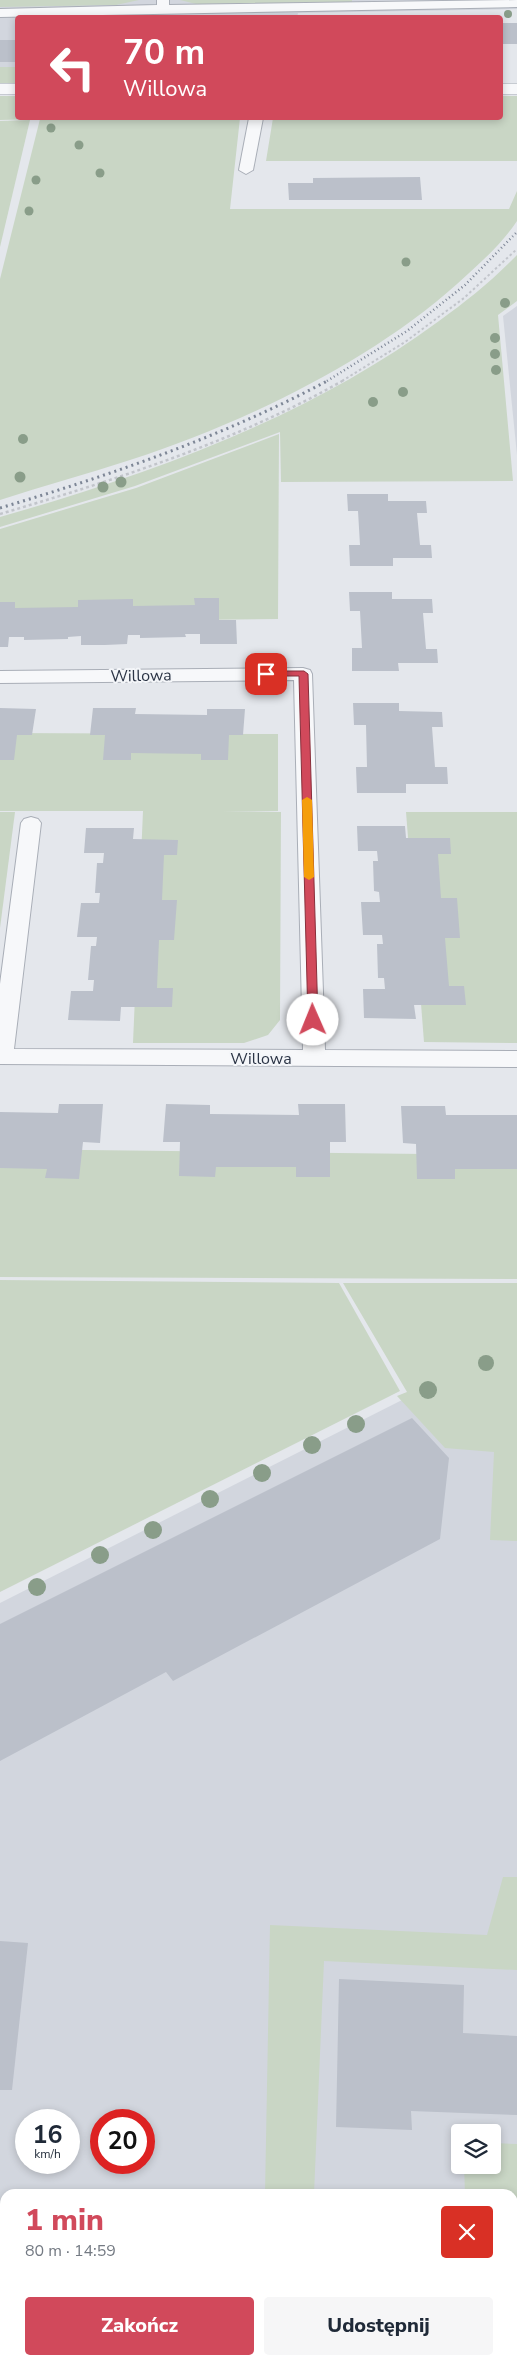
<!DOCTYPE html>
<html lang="pl">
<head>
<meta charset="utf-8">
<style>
	:root { --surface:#fff; --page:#f6f6f7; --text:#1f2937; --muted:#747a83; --accent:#d1495b }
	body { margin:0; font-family:"Nunito Sans",sans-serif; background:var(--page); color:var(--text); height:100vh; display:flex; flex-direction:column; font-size:19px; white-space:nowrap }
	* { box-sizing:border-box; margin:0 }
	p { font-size:16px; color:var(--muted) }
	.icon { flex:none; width:28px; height:28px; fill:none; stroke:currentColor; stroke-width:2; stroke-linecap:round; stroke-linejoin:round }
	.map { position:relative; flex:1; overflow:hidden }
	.side { position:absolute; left:0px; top:2189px; width:518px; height:176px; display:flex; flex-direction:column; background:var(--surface); border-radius:15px 15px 0 0; box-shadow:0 2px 8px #0003 }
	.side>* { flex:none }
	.top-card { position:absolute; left:15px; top:15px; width:488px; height:105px; border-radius:5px; box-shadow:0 2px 8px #0003; background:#d1495b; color:#fff; overflow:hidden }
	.buttons { position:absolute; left:451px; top:2124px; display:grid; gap:10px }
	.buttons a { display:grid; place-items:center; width:50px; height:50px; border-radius:5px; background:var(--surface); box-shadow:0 2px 8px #0003; font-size:25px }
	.speed { position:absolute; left:15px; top:2109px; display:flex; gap:10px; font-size:25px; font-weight:700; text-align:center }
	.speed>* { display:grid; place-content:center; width:65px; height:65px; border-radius:50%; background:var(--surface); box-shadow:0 2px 8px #0003; line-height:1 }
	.speed small { font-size:12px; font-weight:400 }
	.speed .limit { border:8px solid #d22; background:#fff; color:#111 }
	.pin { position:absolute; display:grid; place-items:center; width:42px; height:42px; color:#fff; margin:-21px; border-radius:10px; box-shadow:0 2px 8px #0006 }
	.me { position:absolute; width:55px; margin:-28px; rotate:359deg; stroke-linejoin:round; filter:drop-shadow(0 0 4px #0008) }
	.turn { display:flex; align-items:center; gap:18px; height:105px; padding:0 25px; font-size:22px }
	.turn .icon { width:65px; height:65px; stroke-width:2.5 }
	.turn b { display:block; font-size:35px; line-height:42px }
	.round { display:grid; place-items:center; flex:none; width:52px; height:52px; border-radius:5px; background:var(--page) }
	.overview { display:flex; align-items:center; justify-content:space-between; height:85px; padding:0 25px }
	h1 { font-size:30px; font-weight:800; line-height:38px; color:var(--accent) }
	.cta { display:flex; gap:10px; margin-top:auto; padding:10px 25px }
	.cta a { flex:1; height:58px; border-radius:5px; background:var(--accent); color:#fff; font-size:20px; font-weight:800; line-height:58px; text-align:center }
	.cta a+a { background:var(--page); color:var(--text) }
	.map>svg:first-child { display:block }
	.built { fill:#d2d6de; fill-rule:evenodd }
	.green { fill:#c9d6c5 }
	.building { fill:#bbc0ca }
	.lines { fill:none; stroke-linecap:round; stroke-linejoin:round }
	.lane-casing { stroke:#a9aeb7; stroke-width:2 }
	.street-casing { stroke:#a9aeb7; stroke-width:1 }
	.secondary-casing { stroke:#a9aeb7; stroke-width:1 }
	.path-far2 { stroke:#c2c5cb; stroke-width:2; stroke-dasharray:2.5 2.5; stroke-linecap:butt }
	.path-far1 { stroke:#c2c5cb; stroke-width:2.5; stroke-dasharray:3 3; stroke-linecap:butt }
	.path { stroke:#c2c5cb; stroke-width:4.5; stroke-dasharray:5 5; stroke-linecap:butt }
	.lane { fill:#f7f8fa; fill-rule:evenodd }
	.street { fill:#f7f8fa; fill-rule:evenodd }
	.secondary { fill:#fff; fill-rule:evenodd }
	.rail-far1 { stroke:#7d8696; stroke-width:2.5; stroke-dasharray:1 3; stroke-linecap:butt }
	.rail { stroke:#7d8696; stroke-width:3; stroke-dasharray:2 4; stroke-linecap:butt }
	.tree { fill:#899d89 }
	.route { fill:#d1495b; stroke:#882f3b }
	.slow { fill:#f59e0b }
	.labels { text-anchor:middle; stroke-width:4; stroke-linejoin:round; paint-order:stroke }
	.street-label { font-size:16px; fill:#2b3445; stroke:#f4f6f9 }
</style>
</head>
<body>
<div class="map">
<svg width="517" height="2364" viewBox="0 0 517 2364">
	<rect width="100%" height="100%" fill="#e4e7ec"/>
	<g class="built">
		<polygon points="0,0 517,0 517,9 298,13 297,18 18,18 17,67 0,67"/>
		<polygon points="517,306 517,455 503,316"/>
		<path d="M517,1342v903l-5,-51h-507v37h-5v-628zM26,2120h43v42h-43zM101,2120h43v42h-43zM460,2132h32v33h-32z"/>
	</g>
	<g class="green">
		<polygon points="0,0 139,0 116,5 0,7"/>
		<polygon points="180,0 352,0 352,2 196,4"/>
		<rect x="0" y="67" width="17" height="16"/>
		<path d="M0,96h17l1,22h222l-10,91h279l8,-18v30c-16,24 -38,43 -60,63 -87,78 -215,140 -327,176 -43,14 -87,26 -130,40v-221l40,-160 -40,1z"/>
		<polygon points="500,96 517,96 517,161 266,161 273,118 500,118"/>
		<polygon points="30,120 0,247 0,121"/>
		<path d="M517,255v46l-19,14 15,166 -232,1 -1,-50 -145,54 -135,41v-10c154,-44 309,-100 439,-196 28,-20 54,-41 78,-66z"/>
		<polygon points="279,434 278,619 0,622 0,529 136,488"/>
		<polygon points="0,733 278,734 278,811 222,812 281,812 280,1020 268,1035 244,1043 133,1043 143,811 0,811"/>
		<polygon points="0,812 15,812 0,928"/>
		<polygon points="406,812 517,812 517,1043 424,1042"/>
		<polygon points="0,1149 517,1155 517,1279 0,1277"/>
		<polygon points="0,1280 339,1283 400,1391 0,1592"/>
		<polygon points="343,1283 517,1283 517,1541 490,1540 494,1452 445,1448 397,1396 407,1392"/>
		<polygon points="503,1877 517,1877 517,1970 324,1961 314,2194 265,2194 270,1925 487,1935"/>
		<polygon points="493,2143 517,2144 517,2250 513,2250 512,2194 465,2194 464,2165 492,2165"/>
	</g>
	<g class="building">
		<rect x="500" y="23" width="17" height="21"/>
		<rect x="0" y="40" width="18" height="22"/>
		<polygon points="420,177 422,200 289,200 288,183 313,183 313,178"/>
		<polygon points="347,494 388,494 388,501 426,501 427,513 417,513 420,545 431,545 432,558 393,558 393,566 350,566 349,545 360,545 358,511 348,511"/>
		<polygon points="349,592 392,592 392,599 432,599 433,613 423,613 426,649 437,649 438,663 398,663 399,671 352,671 352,648 362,648 360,611 350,611"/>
		<polygon points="194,598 219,598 219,620 236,620 237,644 200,644 200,634 185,634 186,637 140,638 140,635 128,635 127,644 105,645 81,645 81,636 68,637 68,639 24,640 24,637 9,637 8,647 0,647 0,602 15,602 15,608 78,607 78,600 133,599 133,606 195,605"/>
		<polygon points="353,703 399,703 399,711 442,712 443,727 432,727 435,767 447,767 448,784 406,784 406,793 357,793 356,767 367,767 366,725 354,725"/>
		<polygon points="0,708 36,709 32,735 17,735 14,760 0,760"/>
		<polygon points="93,708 136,708 135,714 207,715 207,709 245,709 243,735 229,735 228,760 201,760 201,754 131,753 131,760 103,760 105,735 90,735"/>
		<polygon points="357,826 405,826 406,838 450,838 451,854 438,854 441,898 457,898 460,938 445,938 449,986 464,986 466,1005 414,1005 416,1019 364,1018 363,989 385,989 384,978 378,978 377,944 383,944 382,935 363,935 361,902 380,902 379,892 374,891 373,861 378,861 377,851 358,851"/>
		<polygon points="86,828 134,828 133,839 178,840 177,855 164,855 162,900 177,900 174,940 159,940 157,988 173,988 172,1007 121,1007 120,1021 68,1020 71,991 93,991 94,980 88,980 91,946 96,946 97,937 77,937 81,903 99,903 100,893 95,893 97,863 103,863 104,853 84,853"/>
		<polygon points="59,1104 103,1104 100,1143 83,1142 79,1179 45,1178 47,1169 0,1168 0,1112 58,1113"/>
		<polygon points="166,1104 210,1105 210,1114 299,1115 298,1104 345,1104 346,1142 330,1142 330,1177 296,1177 296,1167 216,1167 215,1177 179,1176 180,1142 163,1142"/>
		<polygon points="401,1106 445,1106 446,1115 517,1115 517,1169 455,1169 455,1179 417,1179 416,1144 403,1143"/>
		<polygon points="412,1418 449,1458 440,1539 173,1681 166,1672 0,1761 0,1624"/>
		<polygon points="0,1941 28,1943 12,2090 0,2090"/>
		<polygon points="339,1979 464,1985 463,2033 517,2036 517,2115 411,2111 412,2130 336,2127"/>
	</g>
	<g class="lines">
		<g class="lane-casing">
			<g id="lane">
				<polygon points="157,0 169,0 169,5 517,0 517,7 0,17 0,9 157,5"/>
				<polygon points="249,118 263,118 253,170 246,174 239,170"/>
				<polygon points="303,668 310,670 312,674 325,1050 517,1051 517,1067 0,1064 0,984 21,823 24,819 31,817 38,819 41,823 14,1049 303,1050 294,680 0,683 0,671"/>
			</g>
		</g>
		<g class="street-casing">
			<g id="street">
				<rect x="0" y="84" width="18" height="10"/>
				<rect x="500" y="84" width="17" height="10"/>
			</g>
		</g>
		<g class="secondary-casing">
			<g id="secondary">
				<rect x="0" y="2310" width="5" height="40"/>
				<rect x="512" y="2319" width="5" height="40"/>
			</g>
		</g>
		<polyline class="path-far2" points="342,381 405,342 464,298 517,249"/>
		<path class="path-far1" d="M0,514c118,-35 237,-73 344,-134"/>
		<g class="path">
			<polyline points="0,2264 5,2264"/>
			<polyline points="512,2273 517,2273"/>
		</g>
		<use href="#lane" class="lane"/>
		<use href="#street" class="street"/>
		<use href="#secondary" class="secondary"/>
		<polyline class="rail-far1" points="327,381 407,331 465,285 517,232"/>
		<path class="rail" d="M0,508c114,-34 224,-72 329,-128"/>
	</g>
	<g class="tree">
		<circle cx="508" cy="14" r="4"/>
		<circle cx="51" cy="128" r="4.5"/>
		<circle cx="79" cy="145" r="4.5"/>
		<circle cx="100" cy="173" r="4.5"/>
		<circle cx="36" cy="180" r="4.5"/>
		<circle cx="29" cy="211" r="4.5"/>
		<circle cx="406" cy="262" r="4.5"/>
		<circle cx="505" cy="303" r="5"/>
		<circle cx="495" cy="338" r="5"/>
		<circle cx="495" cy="354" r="5"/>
		<circle cx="496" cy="370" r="5"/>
		<circle cx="403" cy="392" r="5"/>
		<circle cx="373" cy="402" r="5"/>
		<circle cx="23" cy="439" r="5"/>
		<circle cx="20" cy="477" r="5.5"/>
		<circle cx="121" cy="482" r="5.5"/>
		<circle cx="103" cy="487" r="5.5"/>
		<circle cx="486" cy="1363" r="8"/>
		<circle cx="428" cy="1390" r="9"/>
		<circle cx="356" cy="1424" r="9"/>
		<circle cx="312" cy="1445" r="9"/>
		<circle cx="262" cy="1473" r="9"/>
		<circle cx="210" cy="1499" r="9"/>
		<circle cx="153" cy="1530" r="9"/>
		<circle cx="100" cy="1555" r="9"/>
		<circle cx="37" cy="1587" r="9"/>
	</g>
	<polygon class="route" points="266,671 304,671 308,674 318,1020 313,1023 308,1020 299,676 262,676 261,674"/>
	<polygon class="slow" points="307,797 312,800 314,877 309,880 304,877 302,800"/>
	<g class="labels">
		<g class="street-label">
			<text transform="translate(141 675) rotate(-1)" y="6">Willowa</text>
			<text x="261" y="1064">Willowa</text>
		</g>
	</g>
</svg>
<div class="buttons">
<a><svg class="icon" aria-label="layers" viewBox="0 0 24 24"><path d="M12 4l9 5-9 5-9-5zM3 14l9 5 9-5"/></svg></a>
</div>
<div class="speed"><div>16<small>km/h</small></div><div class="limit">20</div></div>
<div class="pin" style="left:266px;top:674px;background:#d93025"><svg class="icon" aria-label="arrive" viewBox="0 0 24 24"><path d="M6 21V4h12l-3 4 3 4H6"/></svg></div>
<svg class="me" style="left:313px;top:1020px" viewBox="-20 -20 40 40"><circle r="19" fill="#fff"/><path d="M0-13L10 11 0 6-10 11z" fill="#d1495b"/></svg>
<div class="top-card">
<div class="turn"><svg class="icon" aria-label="left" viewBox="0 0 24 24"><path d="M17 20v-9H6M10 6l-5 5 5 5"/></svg><div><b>70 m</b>Willowa</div></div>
</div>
<section class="side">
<div class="overview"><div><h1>1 min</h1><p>80 m · 14:59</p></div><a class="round" style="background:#d93025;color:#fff"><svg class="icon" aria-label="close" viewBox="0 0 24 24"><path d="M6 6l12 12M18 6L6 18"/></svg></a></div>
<div class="cta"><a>Zakończ</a><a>Udostępnij</a></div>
</section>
</div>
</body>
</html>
